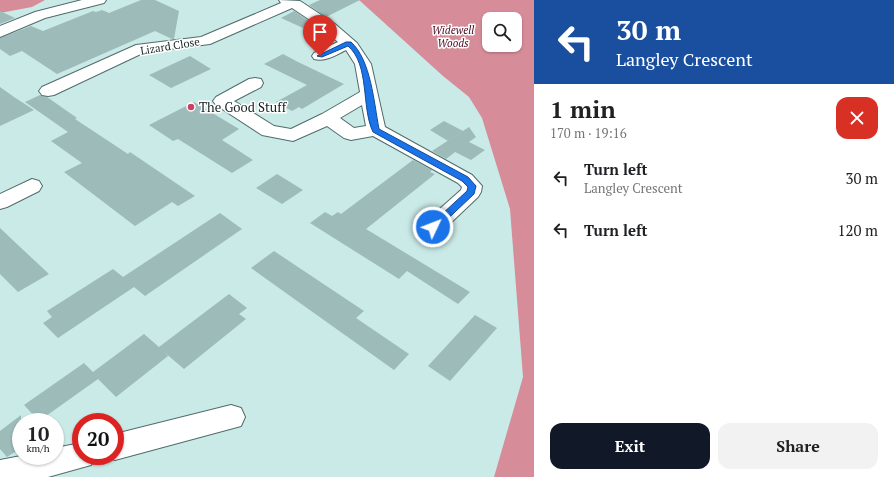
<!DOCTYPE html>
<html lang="en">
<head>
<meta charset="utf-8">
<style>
	:root { --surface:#fff; --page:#f2f2f2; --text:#202124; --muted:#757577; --accent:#111827 }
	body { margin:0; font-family:"PT Serif",serif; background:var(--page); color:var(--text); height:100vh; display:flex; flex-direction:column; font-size:15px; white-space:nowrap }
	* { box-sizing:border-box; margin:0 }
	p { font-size:13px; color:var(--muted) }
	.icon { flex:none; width:22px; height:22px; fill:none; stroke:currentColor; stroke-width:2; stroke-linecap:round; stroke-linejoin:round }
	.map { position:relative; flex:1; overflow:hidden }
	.details { display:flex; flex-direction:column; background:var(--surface); width:360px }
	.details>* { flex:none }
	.guide { background:#1a4fa0; color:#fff; overflow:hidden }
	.tools { position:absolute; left:482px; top:12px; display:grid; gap:8px }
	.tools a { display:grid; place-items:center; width:40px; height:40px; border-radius:8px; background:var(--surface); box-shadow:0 1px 3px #0004; font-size:20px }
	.speed { position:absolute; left:12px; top:413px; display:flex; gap:8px; font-size:20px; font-weight:700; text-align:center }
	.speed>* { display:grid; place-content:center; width:52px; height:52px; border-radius:50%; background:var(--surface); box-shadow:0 1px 3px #0004; line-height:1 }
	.speed small { font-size:10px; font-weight:400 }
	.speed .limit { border:6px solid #d22; background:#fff; color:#111 }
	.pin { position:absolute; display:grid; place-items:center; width:34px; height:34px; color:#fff; margin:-41px -17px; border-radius:50% 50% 50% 0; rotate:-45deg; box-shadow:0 0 4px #0007 }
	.pin .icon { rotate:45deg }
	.me { position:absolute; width:44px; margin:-22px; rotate:47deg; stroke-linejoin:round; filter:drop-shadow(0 0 3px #0008) }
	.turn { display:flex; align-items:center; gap:14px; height:84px; padding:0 16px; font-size:18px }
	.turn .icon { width:52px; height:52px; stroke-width:2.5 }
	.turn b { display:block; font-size:28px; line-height:34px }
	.round { display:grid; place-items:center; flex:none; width:42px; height:42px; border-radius:12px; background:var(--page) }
	.headline { display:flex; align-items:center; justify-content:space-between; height:68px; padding:0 16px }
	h1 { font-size:24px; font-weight:600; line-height:30px }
	.primary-button { display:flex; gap:8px; margin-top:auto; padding:8px 16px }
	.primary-button a { flex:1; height:46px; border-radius:12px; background:var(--accent); color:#fff; font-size:16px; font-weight:600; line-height:46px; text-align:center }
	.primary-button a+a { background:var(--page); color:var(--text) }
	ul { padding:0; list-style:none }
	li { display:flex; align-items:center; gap:12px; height:52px; padding:0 16px }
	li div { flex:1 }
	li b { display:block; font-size:15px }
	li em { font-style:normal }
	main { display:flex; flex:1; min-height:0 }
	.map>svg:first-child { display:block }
	.forest { fill:#d78d99; fill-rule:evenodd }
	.building { fill:#9cbbb9 }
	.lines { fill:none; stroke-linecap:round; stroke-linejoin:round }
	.minor-casing { stroke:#4f6c6a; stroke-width:2 }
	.minor { fill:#fff; fill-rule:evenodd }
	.route { fill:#1a73e8; stroke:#114b97 }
	.poi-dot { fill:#ce3f65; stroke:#fff; stroke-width:1.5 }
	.labels { text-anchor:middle; stroke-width:3; stroke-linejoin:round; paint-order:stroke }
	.far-park-label { font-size:11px; font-style:italic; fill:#4d0b1f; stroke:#fff }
	.far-street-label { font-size:11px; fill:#162322; stroke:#fff }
	.poi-label { font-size:13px; fill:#162322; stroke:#fff; text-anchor:start }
</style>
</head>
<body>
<main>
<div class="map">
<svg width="534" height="477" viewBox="0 0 534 477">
	<rect width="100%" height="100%" fill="#caeae8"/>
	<g class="forest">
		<polygon points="0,0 45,0 32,7 0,13"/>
		<path d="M359,0h175v477h-40l29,-100 -13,-168 -28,-91 -13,-21 -26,-21zM489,19h26v26h-26z"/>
	</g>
	<g class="building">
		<polygon points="141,0 155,0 179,11 174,39 172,39 155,31 57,74 22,51 10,56 0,49 0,38 31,26 43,31 93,11 96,12 102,10 109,13"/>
		<polygon points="320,0 360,0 326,17 309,5"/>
		<polygon points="0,11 15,18 0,24"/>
		<polygon points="294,11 312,23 303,28 281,18"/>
		<polygon points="283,54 298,62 344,84 302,109 299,107 292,111 276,102 307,85 264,64"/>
		<polygon points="190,56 211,69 171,88 149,75"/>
		<polygon points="0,87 14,97 34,110 0,126"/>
		<polygon points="40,95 47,97 77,118 75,119 128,154 130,152 195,196 178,206 172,202 135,226 64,172 82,163 51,141 68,132 25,102"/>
		<polygon points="194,102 239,129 222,140 253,160 232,173 178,139 173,141 149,125"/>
		<polygon points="444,121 463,131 448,141 430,130"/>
		<polygon points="469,127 476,137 469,142 485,150 471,160 455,152 446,159 432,151"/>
		<polygon points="413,160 432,170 430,172 435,174 366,229 470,292 458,304 407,271 399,279 310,223 325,212 332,216 338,212 341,214"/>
		<polygon points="277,174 303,190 282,204 256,188"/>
		<polygon points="220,213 242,229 145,296 134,287 58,338 43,323 52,317 47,311 113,269 123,277"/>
		<polygon points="0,228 19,246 49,274 18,292 0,274"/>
		<polygon points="274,251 364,311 356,318 409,354 394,370 251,268"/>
		<polygon points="229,294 247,308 239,314 246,319 184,369 164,352 168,356 116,397 98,379 39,421 24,405 84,363 93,372 144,334 159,347"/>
		<polygon points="475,315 497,328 450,381 428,366"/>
		<polygon points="21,415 21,448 7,457 0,449 0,431"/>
	</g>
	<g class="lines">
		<g class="minor-casing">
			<g id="minor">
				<polygon points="82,0 106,0 104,3 45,18 0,37 0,26 35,12"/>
				<path d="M279,0l21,1 35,23 22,19 14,21 14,63 87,48 10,11 -1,6 -3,5 -37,35 -8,2 -8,-2 -3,-5 3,-5 36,-32 1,-3 -4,-4 -85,-47 -22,4 -7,-2 -17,-12 -34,15 -31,-6 -46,-30 -3,-4 3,-4 33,-18 6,-1 6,1 2,4 -2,4 -27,14 40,25 17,3 31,-15 38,-22 -5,-28 -9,-14c-10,5 -21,12 -32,9l-2,-3 2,-3 24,-11 -25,-20 -21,-14 -82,36 -65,8 -91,43 -6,1 -6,-1 -3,-4 3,-4 94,-42 65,-8 80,-34zM362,105l4,21 -12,2 -14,-10z"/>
				<polygon points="32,179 39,181 42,186 39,191 7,207 0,209 0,194"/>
				<polygon points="231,405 241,408 245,417 241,426 115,460 105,456 115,456 115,434"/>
				<polygon points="81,443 81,456 96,456 91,465 48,477 0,477 0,460 21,456 55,456 55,448"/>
			</g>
		</g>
		<use href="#minor" class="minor"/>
	</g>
	<path class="route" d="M346,42h5c20,18 23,61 28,87l89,48 8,9 -2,8 -38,36h-6l-2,-3 39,-36 1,-4 -6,-6 -89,-49c-12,-25 -3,-67 -25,-86l-26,11 -5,-1z"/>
	<circle class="poi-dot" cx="191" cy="107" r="4"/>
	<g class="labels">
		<g class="far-park-label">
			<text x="453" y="34">Widewell<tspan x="453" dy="13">Woods</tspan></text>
		</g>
		<g class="far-street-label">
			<text transform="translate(170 46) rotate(-9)" y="4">Lizard Close</text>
		</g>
		<g class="poi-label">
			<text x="199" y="112">The Good Stuff</text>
		</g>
	</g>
</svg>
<div class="tools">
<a><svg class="icon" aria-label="search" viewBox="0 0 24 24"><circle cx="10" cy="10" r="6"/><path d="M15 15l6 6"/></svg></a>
</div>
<div class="speed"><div>10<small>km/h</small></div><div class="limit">20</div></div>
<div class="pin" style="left:320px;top:56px;background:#d93025"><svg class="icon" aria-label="arrive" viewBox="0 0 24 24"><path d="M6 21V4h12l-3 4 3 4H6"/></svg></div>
<svg class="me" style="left:433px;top:227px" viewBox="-20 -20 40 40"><circle r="17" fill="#1a73e8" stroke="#fff" stroke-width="3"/><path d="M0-11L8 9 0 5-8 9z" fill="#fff"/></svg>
</div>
<section class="details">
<div class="guide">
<div class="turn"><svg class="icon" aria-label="left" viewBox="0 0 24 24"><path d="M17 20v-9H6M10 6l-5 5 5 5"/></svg><div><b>30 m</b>Langley Crescent</div></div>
</div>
<div class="headline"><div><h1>1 min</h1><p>170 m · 19:16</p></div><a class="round" style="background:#d93025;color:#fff"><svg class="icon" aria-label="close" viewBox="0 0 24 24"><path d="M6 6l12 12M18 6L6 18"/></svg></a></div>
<ul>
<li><svg class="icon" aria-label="left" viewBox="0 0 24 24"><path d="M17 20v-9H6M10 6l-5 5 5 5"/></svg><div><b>Turn left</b><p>Langley Crescent</p></div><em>30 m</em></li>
<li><svg class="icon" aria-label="left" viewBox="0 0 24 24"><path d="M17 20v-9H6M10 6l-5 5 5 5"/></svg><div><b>Turn left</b></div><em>120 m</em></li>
</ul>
<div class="primary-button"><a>Exit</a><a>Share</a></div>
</section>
</main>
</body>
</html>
